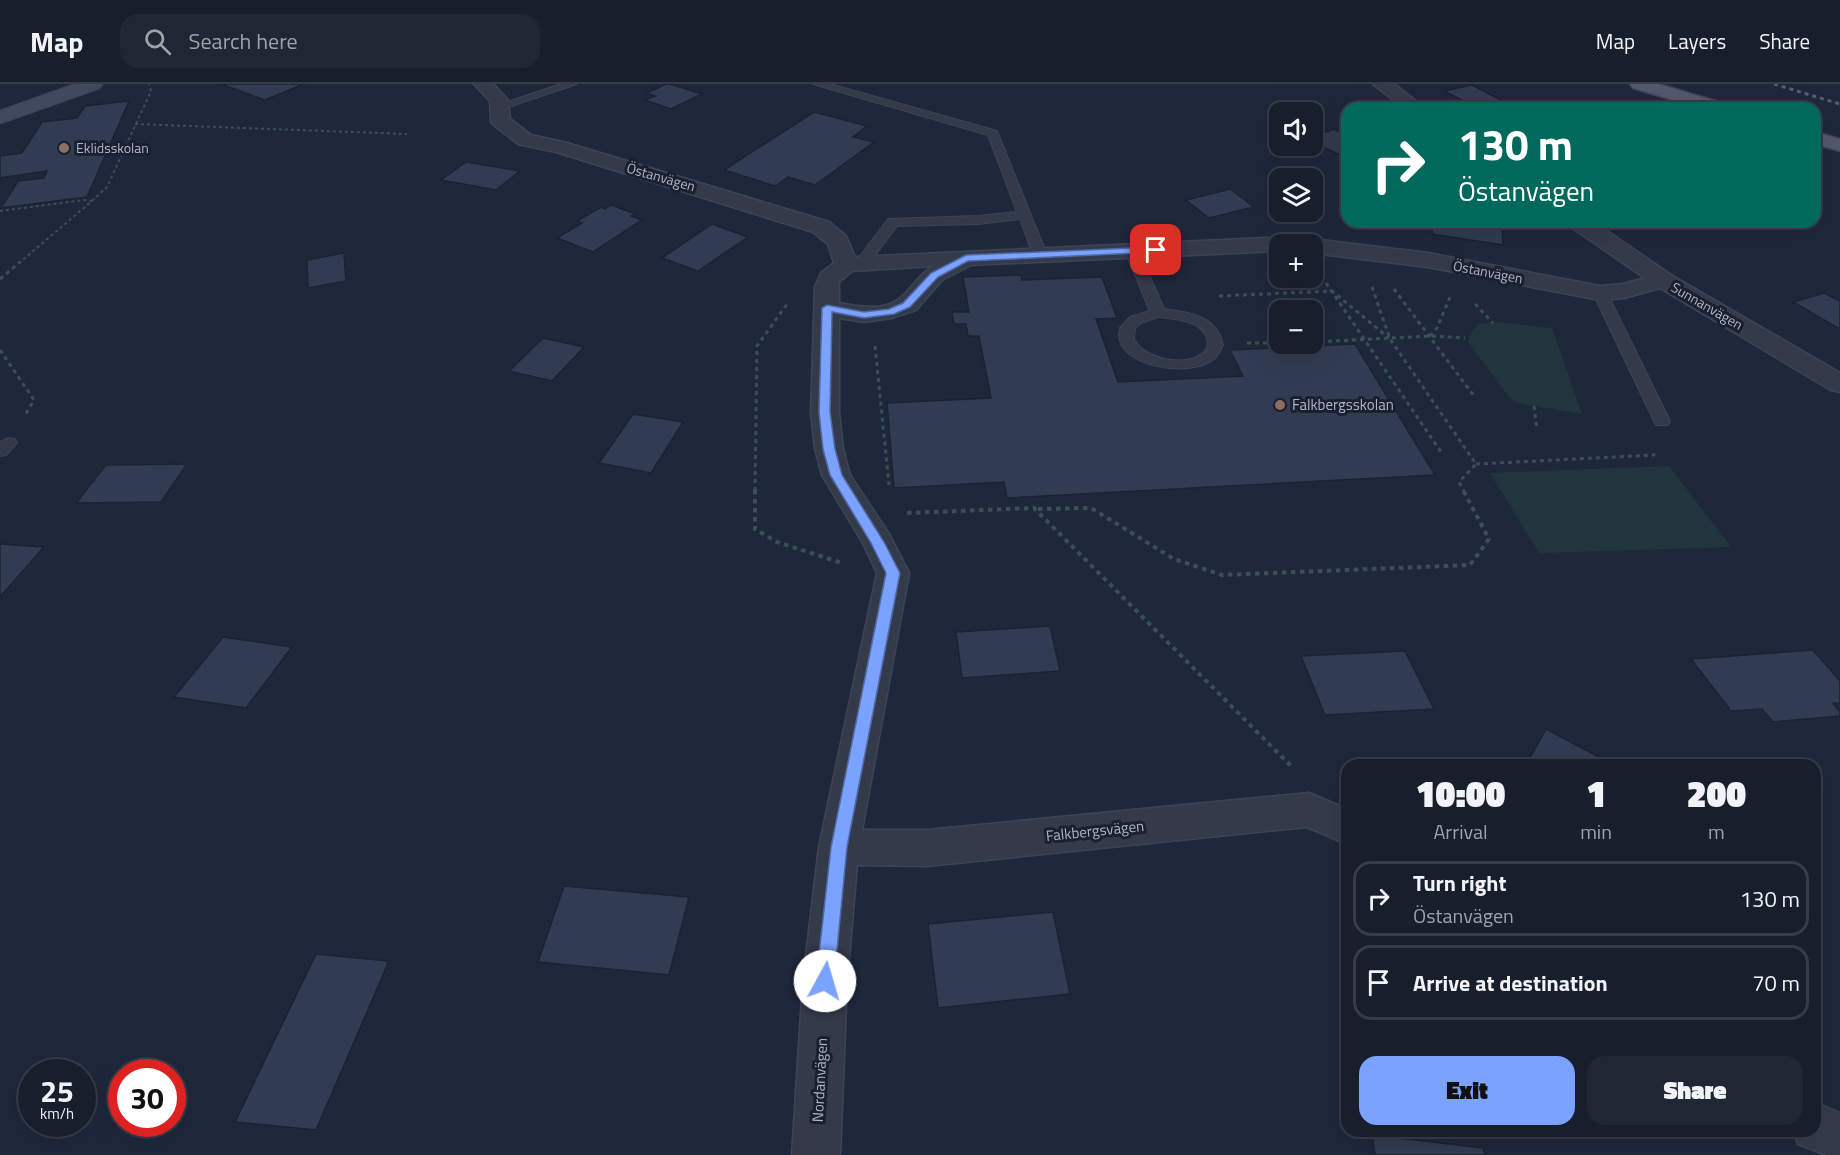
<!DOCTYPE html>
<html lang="en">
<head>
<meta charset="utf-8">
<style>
	:root { --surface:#171e2c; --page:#202734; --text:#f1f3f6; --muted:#9ea2a9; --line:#363c48; --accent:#7ba2ff }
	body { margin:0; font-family:"Titillium Web",sans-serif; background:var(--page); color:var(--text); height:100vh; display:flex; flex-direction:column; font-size:22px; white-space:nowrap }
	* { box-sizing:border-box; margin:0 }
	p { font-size:20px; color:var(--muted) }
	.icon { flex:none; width:33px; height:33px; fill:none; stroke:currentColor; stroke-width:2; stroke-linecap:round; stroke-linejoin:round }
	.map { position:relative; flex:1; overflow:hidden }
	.sheet { position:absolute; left:1341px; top:675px; width:480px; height:378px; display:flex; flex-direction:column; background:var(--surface); border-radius:18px; box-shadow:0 6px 24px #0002,0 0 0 2px var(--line) }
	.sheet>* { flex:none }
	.hud { position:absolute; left:1341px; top:18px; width:480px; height:126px; border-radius:18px; box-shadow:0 6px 24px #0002,0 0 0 2px var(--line); background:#00695c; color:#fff; overflow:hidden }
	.controls { position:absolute; left:1269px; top:18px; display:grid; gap:12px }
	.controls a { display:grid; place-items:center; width:54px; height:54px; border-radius:12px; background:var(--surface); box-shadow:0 6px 24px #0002,0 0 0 2px var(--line); font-size:30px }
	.speed { position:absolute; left:18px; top:975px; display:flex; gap:12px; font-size:30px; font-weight:700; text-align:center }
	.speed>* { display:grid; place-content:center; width:78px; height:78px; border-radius:50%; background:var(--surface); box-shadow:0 6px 24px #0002,0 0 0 2px var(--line); line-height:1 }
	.speed small { font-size:15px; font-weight:400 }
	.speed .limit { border:9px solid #d22; background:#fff; color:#111 }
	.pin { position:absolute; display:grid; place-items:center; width:51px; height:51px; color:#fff; margin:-26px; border-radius:12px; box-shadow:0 3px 9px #0006 }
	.me { position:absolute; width:66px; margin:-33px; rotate:6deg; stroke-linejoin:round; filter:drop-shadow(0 0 4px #0008) }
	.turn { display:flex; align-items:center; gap:21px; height:126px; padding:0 18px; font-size:27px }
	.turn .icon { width:78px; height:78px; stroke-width:2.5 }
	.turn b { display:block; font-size:42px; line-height:51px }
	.eta { display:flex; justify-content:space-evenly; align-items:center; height:102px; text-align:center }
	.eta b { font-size:36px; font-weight:800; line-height:42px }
	.cta { display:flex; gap:12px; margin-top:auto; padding:12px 18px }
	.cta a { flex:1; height:69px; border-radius:18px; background:var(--accent); color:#111; font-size:24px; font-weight:800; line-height:69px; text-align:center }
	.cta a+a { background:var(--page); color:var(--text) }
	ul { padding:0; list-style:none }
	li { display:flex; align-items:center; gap:18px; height:75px; margin:0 12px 9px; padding:0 6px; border:3px solid var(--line); border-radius:18px }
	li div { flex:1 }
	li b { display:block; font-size:22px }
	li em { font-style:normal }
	header { display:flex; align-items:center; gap:36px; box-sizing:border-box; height:84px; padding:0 30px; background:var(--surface); border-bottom:2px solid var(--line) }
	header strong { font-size:28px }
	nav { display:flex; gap:33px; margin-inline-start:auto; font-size:21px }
	.search { width:420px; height:54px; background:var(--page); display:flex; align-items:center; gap:15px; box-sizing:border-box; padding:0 21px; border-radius:18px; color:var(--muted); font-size:22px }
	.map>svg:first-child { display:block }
	.green { fill:#21363c }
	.building { fill:#313c52; stroke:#1b2232; stroke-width:1.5 }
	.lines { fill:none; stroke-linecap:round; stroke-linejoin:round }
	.lane-casing { stroke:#3c4455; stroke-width:2 }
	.street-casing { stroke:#3c4455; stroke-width:3 }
	.secondary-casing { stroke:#3c4455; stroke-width:3 }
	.primary-casing { stroke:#3c4455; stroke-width:3 }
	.path-far2 { stroke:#3a5054; stroke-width:2; stroke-dasharray:3 3; stroke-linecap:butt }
	.path-far1 { stroke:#3a5054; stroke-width:3; stroke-dasharray:4 4; stroke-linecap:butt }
	.path { stroke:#3a5054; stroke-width:4; stroke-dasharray:4.5 4.5; stroke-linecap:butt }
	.lane { fill:#333b4b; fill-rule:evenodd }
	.street { fill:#333b4b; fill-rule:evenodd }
	.secondary { fill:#41495f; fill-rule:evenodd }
	.primary { fill:#51596b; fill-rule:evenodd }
	.rail { stroke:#555e73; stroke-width:3; stroke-dasharray:4 4; stroke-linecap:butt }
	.route { fill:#7ba2ff; stroke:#5069a6; stroke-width:1.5 }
	.education-dot { fill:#8d6e63; stroke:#192030; stroke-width:2 }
	.labels { text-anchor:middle; stroke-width:6; stroke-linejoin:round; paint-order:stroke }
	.far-poi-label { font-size:14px; fill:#aeb5c8; stroke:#192030; text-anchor:start }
	.far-street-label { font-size:14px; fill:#aeb5c8; stroke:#192030 }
	.poi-label { font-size:15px; fill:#aeb5c8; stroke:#192030; text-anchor:start }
	.street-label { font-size:15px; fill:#aeb5c8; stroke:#192030 }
</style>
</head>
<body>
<header>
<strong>Map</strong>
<div class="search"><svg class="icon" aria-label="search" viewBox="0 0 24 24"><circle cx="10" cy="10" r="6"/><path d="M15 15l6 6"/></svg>Search here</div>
<nav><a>Map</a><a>Layers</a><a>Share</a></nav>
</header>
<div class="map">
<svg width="1840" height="1071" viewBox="0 0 1840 1071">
	<rect width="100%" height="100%" fill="#1f283b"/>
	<g class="green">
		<polygon points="1498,238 1552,244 1582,330 1513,318 1468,258 1470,250 1479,240"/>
		<polygon points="1669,382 1731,463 1539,469 1490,389"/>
	</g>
	<g class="building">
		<polygon points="221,0 304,0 265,16"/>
		<polygon points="666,0 670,0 702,10 671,25 645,16 655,12 647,9"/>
		<polygon points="1472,1 1505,18 1477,24 1444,7"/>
		<polygon points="129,17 87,113 1,124 18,97 44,94 47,87 0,94 0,72 22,69 42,38 77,34 85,22"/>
		<polygon points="1576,19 1584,24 1534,24"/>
		<polygon points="814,28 867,42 853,53 874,58 815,101 788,93 775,102 724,86"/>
		<polygon points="1334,45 1347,51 1347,67 1338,70 1312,58 1312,53"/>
		<polygon points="466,78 520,87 496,106 441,96"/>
		<polygon points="1230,105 1254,123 1209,134 1186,116"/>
		<polygon points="611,121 636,130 631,132 642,136 593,168 557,154 582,139 577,137 601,123 605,125"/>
		<polygon points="1433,138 1484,138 1502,141 1503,161 1432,150"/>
		<polygon points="1707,138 1746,138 1721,145"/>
		<polygon points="712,140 748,153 698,187 662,174"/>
		<polygon points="344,169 346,197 308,204 307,176"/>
		<polygon points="1021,191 1022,196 1102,193 1117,234 1096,235 1118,298 1243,292 1230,266 1355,260 1435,391 1007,414 1004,398 894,404 887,319 991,314 979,252 968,252 966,240 954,240 952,228 969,228 963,193"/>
		<polygon points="1824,209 1840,217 1840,245 1793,218"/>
		<polygon points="543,254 584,263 552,297 509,287"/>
		<polygon points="633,330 683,338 651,389 599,379"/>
		<polygon points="187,380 161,418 76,419 106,381"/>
		<polygon points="0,460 44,463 0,513"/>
		<polygon points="1050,542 1060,587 962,594 956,548"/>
		<polygon points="223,553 292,563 246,624 174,613"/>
		<polygon points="1813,566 1840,597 1840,619 1833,619 1840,628 1840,632 1773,638 1762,625 1731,627 1691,575"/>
		<polygon points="1405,567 1434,625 1325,631 1301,572"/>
		<polygon points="1546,645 1614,681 1526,681"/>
		<polygon points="564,802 689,813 669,891 538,878"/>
		<polygon points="1053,828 1070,910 938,924 928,840"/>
		<polygon points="316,870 389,877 316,1046 235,1038"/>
		<polygon points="1372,1051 1483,1064 1485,1071 1375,1071"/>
	</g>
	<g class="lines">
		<g class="lane-casing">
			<g id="lane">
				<polygon points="561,0 577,0 503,25 495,25 493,23"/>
				<polygon points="813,0 830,0 997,47 1047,171 1045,174 1035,174 1033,171 1020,135 978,140 897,142 867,182 857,182 855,179 888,135 978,132 1017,128 988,51"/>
				<path d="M1132,163l7,4 25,58c25,3 53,7 59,36 -2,4 -4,9 -7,12 -21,23 -107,10 -96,-29l10,-11 20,-6 -25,-60zM1158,233c16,2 43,3 49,21 1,5 1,10 -2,13 -16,18 -62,8 -71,-12l1,-11 6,-5z"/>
				<polygon points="1600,205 1607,209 1670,337 1668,341 1656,341 1654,337 1593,209"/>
				<polygon points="9,354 15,355 17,359 6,371 0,372 0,358"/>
			</g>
		</g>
		<g class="street-casing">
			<g id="street">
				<path d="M474,0h19l15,16 2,19 21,16 36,8 262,79 17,14 9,21 436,-20 8,2 3,5 10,-5 116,14 172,33 23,-2 22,-6 -74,-51 -3,-5h26l77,53 169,98v19l-9,-2 -171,-102 -36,10 -24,2 -172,-33 -116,-14v-9h-32v7l-309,14 -29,15 -26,30 -25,8 -27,4 -25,-4v94l4,37 7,26 39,59 20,39 -47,257h65l382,-37 38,16v35l-40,-17 -380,39 -70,-1 -10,116 -7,174h-48l11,-174 16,-134 58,-274 -14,-30 -41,-68 -7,-26 -4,-37 4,-125 6,-14 13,-10 -6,-19 -15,-12 -257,-80 -38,-8 -24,-19 -3,-4 -1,-20zM933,182c-14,8 -21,23 -34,33 -16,13 -42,7 -60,4v-21l13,-11z"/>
				<polygon points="1373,0 1394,0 1425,24 1404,24"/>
				<polygon points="1815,1019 1840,1029 1840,1071 1826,1071 1798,1060 1793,1047 1815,1047"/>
			</g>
		</g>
		<g class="secondary-casing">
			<polygon id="secondary" points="76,0 102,0 99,4 0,39 0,27"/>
		</g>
		<g class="primary-casing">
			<g id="primary">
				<polygon points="1630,0 1658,0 1726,20 1728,24 1699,24 1633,4"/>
				<polygon points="1815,48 1840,55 1840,67 1815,60"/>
			</g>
		</g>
		<g class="path-far2">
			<polyline points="135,40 407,50"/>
			<polyline points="92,117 107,103 151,7 149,0"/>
			<polyline points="0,127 84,116 92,117 19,179"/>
		</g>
		<g class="path-far1">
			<polyline points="0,195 20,178"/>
			<polyline points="1326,199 1443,371"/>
			<polyline points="1372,203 1390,255 1476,380 1459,398 1464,407"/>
			<polyline points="1394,205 1474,312"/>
			<polyline points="1219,212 1332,207 1389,254"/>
			<polyline points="1475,220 1493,239"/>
			<polyline points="1430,252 1437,244 1450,213"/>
			<polyline points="1312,258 1432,252 1465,254"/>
			<polyline points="1247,259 1280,259"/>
			<polyline points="875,262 889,401"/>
			<polyline points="0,266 34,316 24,333"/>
			<polyline points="1534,322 1537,346"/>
			<polyline points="1476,380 1654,371 1654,366"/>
			<polyline points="755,407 757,262 787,220"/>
		</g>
		<g class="path">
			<polyline points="755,406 755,445 777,458 842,479"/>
			<polyline points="1038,425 1091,424 1174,475 1222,491 1470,481 1489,455 1463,406"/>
			<polyline points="907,429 1034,424 1293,684"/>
		</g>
		<use href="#lane" class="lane"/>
		<use href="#street" class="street"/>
		<use href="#secondary" class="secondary"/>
		<use href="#primary" class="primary"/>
		<polyline class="rail" points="1774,0 1840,20"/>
	</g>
	<polygon class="route" points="1156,163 1160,166 1159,168 968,177 938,193 910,223 894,230 864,234 832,228 830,328 835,365 842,391 884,458 900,489 847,763 834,897 831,904 825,906 819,904 816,897 831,763 886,489 871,459 830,391 823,365 819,328 822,224 827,221 864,228 889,225 903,219 931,189 966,171"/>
	<g class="education-dot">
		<circle cx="64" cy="64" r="6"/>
		<circle cx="1280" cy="321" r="6"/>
	</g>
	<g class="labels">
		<g class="far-poi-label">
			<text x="76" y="69">Eklidsskolan</text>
		</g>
		<g class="far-street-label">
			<text transform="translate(661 93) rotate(16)" y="5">Östanvägen</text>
			<text transform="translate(1488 188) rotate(11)" y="5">Östanvägen</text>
			<text transform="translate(1707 222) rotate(30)" y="5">Sunnanvägen</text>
		</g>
		<g class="poi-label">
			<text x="1292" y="326">Falkbergsskolan</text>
		</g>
		<g class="street-label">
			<text transform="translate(1095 747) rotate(-6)" y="5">Falkbergsvägen</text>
			<text transform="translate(820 996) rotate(-87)" y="5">Nordanvägen</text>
		</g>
	</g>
</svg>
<div class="controls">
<a><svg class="icon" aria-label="sound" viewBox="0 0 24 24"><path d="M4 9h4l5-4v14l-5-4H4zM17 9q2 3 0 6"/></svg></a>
<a><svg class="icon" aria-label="layers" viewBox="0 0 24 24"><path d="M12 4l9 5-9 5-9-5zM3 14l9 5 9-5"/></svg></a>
<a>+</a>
<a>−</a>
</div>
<div class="speed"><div>25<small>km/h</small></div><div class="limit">30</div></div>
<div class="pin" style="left:1156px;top:166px;background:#d93025"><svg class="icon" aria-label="arrive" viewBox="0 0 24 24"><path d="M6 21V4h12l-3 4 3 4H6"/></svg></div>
<svg class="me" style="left:825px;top:897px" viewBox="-20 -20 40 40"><circle r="19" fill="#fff"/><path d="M0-13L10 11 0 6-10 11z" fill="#7ba2ff"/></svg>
<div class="hud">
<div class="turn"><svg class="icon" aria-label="right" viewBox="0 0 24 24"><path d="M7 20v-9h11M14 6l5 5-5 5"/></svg><div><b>130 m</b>Östanvägen</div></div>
</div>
<section class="sheet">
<div class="eta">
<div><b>10:00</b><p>Arrival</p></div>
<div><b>1</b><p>min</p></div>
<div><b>200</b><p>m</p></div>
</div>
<ul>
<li><svg class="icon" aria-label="right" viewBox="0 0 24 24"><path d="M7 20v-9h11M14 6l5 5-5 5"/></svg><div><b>Turn right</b><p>Östanvägen</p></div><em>130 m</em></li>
<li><svg class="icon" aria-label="arrive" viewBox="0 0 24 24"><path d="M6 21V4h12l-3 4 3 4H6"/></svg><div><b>Arrive at destination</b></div><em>70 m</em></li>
</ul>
<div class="cta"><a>Exit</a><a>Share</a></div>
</section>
</div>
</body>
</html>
